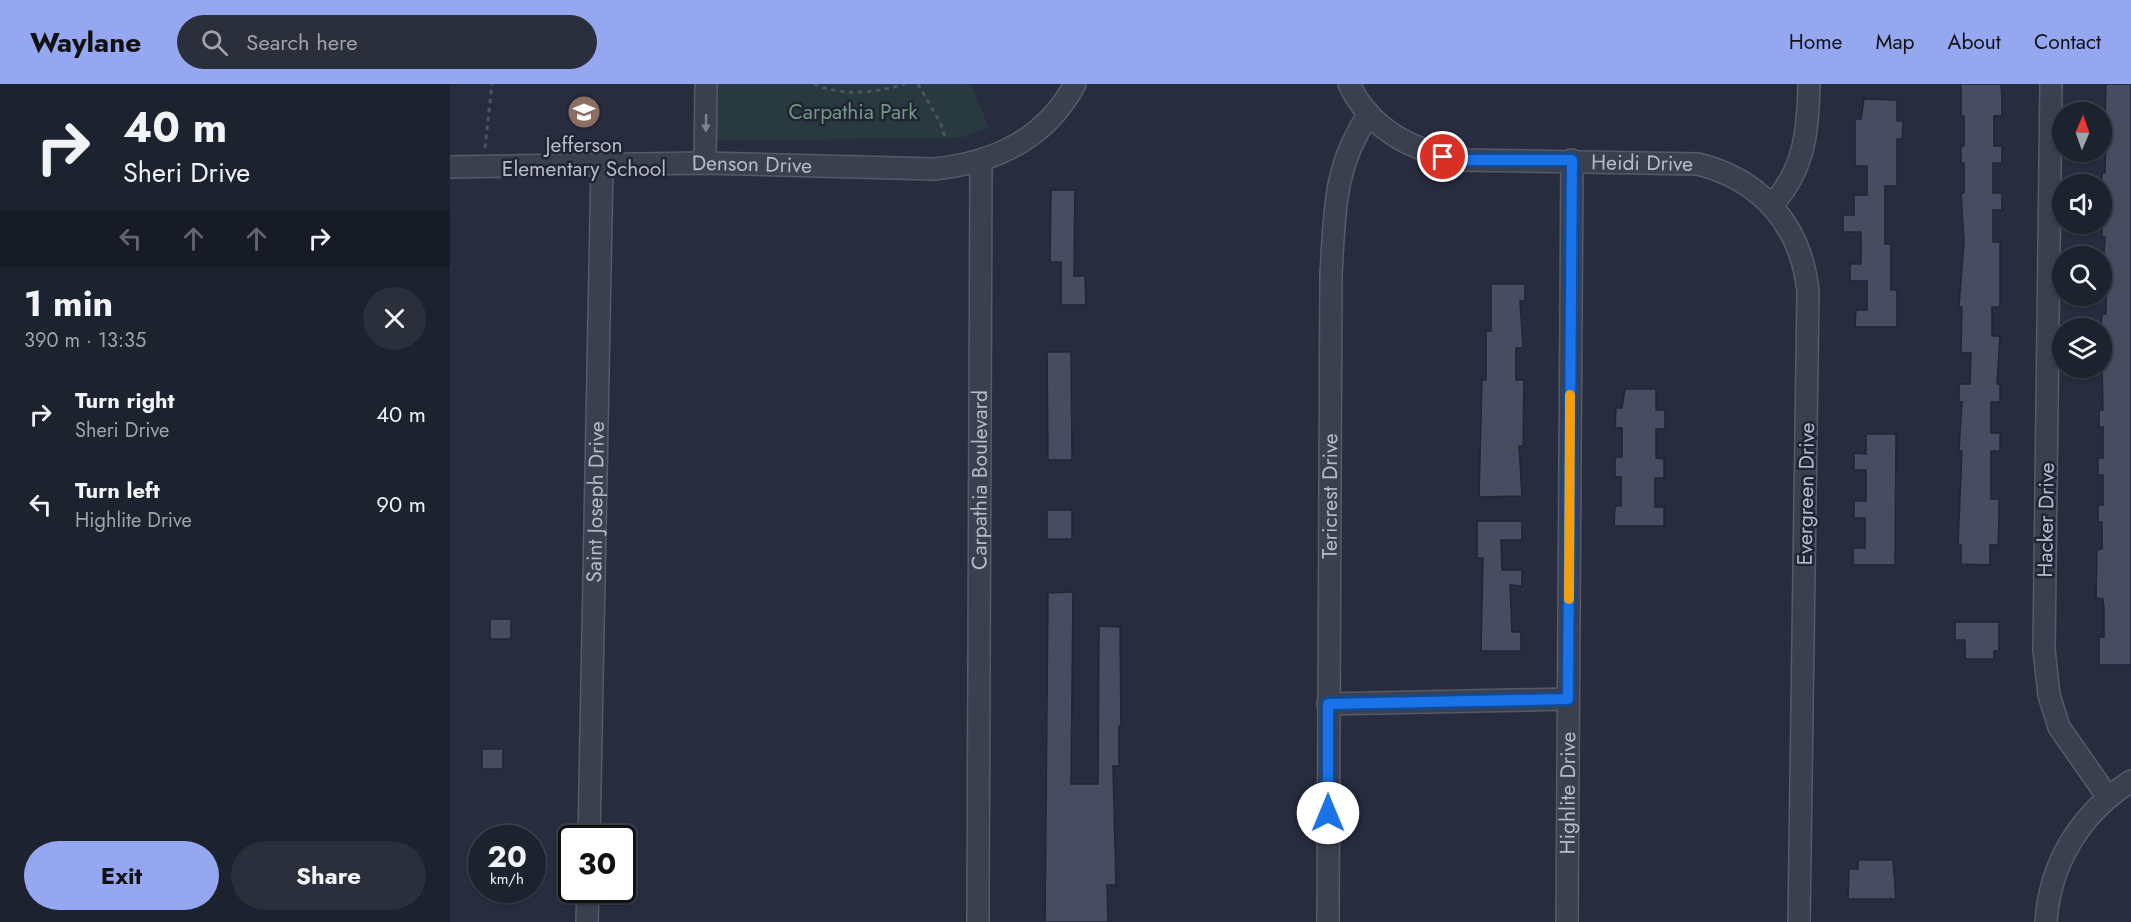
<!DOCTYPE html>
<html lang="en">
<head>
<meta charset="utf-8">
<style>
	:root { --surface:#1d222f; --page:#2a2f3b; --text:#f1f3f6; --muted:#a0a4aa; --line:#3b3f4b; --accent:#95a7f1 }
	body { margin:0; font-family:Jost,sans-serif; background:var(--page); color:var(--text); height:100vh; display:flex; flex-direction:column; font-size:22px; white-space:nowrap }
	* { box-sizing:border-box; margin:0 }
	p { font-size:20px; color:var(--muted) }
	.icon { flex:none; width:33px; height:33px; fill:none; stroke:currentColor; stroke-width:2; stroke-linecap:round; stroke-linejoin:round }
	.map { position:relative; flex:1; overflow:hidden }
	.panel { display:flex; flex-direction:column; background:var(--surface); width:450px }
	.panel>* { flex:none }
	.top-card { background:#1d222f; color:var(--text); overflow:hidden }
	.needle { width:39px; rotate:2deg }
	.tools { position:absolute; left:1602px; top:18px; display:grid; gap:12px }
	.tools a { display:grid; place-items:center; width:60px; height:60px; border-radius:50%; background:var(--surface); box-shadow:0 2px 4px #0004,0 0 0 2px var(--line); font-size:30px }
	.speed { position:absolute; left:18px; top:741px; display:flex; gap:12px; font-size:30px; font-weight:700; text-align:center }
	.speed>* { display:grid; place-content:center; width:78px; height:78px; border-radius:50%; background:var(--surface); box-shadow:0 2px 4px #0004,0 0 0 2px var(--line); line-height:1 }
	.speed small { font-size:15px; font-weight:400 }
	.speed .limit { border:3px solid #111; border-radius:9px; background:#fff; color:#111 }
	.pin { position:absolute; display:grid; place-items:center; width:51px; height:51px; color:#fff; margin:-26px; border:3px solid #fff; border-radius:50%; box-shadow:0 2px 6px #0007 }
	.me { position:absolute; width:66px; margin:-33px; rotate:0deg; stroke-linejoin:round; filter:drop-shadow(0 0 4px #0008) }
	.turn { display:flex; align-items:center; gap:21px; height:126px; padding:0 24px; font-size:27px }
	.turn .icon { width:78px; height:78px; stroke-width:2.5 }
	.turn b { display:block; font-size:42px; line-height:51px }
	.lanes { display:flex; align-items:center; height:57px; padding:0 24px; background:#0003; justify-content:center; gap:30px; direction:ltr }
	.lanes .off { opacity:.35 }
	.round { display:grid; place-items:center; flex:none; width:63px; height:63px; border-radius:32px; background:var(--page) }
	.overview { display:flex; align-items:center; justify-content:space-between; height:102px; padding:0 24px }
	h1 { font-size:36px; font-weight:700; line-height:45px }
	.cta { display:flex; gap:12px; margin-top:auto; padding:12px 24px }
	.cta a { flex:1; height:69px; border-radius:36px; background:var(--accent); color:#111; font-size:24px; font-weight:700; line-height:69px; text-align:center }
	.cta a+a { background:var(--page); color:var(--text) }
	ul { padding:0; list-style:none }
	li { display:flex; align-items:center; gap:18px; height:90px; padding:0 24px }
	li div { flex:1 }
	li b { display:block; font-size:22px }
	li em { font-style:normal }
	header { display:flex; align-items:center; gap:36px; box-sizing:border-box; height:84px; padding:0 30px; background:var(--accent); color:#111 }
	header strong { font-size:28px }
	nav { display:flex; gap:33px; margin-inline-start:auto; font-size:21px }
	.search { width:420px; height:54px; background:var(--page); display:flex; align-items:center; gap:15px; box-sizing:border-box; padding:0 21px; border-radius:33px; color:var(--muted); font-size:22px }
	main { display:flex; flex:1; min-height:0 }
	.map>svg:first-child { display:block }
	.green { fill:#293940 }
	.building { fill:#474c60; stroke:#222636; stroke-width:1.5 }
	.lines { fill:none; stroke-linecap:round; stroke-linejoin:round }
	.minor-casing { stroke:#565a69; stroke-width:24 }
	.path { stroke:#47565d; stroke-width:3; stroke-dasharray:4.5 4.5; stroke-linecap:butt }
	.minor { stroke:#3b404f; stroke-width:21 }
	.oneway { fill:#808492 }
	.route-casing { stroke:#114b97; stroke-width:15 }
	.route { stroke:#1a73e8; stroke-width:10 }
	.slow { stroke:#f59e0b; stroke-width:10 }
	.labels { text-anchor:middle; stroke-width:5; stroke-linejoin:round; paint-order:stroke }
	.park-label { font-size:21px; fill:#719981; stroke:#202434 }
	.poi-label { font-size:21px; fill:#b8bbc9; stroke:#202434 }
	.street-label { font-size:21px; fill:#b8bbc9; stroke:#202434 }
</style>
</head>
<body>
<header>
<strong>Waylane</strong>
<div class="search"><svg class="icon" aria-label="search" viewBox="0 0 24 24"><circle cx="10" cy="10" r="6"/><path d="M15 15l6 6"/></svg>Search here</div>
<nav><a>Home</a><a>Map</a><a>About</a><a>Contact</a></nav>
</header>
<main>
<section class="panel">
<div class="top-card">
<div class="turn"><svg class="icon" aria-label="right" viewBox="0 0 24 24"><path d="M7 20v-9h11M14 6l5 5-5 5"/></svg><div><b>40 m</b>Sheri Drive</div></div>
<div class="lanes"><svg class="icon off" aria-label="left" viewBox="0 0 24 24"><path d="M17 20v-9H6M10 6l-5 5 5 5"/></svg><svg class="icon off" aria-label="ahead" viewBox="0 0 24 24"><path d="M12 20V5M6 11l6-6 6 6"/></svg><svg class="icon off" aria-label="ahead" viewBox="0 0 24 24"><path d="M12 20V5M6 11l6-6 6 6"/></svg><svg class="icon" aria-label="right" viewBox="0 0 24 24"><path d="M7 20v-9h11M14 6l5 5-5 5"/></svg></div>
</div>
<div class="overview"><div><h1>1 min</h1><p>390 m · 13:35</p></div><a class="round"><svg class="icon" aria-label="close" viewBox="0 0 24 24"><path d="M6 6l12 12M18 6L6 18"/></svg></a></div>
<ul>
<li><svg class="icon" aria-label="right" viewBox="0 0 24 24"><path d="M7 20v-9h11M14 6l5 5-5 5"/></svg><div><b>Turn right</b><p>Sheri Drive</p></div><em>40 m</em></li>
<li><svg class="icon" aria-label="left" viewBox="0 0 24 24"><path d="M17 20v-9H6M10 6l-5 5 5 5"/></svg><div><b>Turn left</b><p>Highlite Drive</p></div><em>90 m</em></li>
</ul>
<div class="cta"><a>Exit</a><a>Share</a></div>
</section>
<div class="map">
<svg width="1681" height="838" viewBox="0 0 1681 838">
	<rect width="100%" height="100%" fill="#272d3f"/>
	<polygon class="green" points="268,0 521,0 539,44 513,53 493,55 266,56"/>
	<g class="building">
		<polygon points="1511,0 1551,0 1552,14 1552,32 1544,32 1544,62 1552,62 1552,79 1543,79 1543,109 1552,109 1552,126 1543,126 1543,158 1550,158 1550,223 1542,223 1542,252 1550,252 1547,300 1550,300 1550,318 1541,318 1541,349 1550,349 1550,367 1541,367 1541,415 1549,415 1549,433 1548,461 1540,461 1540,481 1511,480 1511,461 1508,461 1512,367 1509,367 1512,318 1509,318 1509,300 1520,300 1521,269 1511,269 1512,223 1509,223 1514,158 1511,109 1514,109 1514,79 1511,79 1511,62 1514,62 1514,32 1511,32"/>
		<polygon points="1656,0 1681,0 1681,581 1649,581 1649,553 1654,553 1654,525 1653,515 1646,514 1647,466 1652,465 1652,438 1648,438 1648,421 1653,421 1653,391 1648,391 1648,374 1653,374 1653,343 1649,343 1649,326 1653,326 1652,278 1657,278 1658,248 1652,248 1651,244 1652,230 1656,230 1656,200 1652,200 1655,153 1652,153 1652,136 1656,136 1657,106 1652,106 1652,89 1655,89 1656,58 1652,58 1652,41 1655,41"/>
		<polygon points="1414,15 1447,16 1447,37 1453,37 1452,55 1447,55 1447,102 1435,102 1435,160 1441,160 1441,206 1447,206 1447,243 1405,243 1406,226 1417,226 1417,197 1400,197 1400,180 1411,180 1411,148 1393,148 1393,131 1404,131 1404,111 1417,111 1417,82 1405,82 1405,35 1411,35"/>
		<polygon points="601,106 625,106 624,192 635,192 636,221 611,221 611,178 600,178"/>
		<polygon points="1041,200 1075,200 1075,217 1070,217 1073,264 1066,264 1066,296 1074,296 1073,362 1069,362 1072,412 1029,413 1032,296 1036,296 1036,247 1041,247"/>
		<polygon points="597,268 621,268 622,376 598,376"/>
		<polygon points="1175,305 1206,305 1206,326 1215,326 1215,345 1206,345 1206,374 1214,375 1214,394 1205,394 1205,423 1214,423 1214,442 1164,442 1165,422 1171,422 1171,393 1165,393 1165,373 1172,373 1172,344 1165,344 1166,324 1172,324"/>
		<polygon points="1416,350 1446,350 1445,481 1403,481 1403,464 1415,464 1415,434 1404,434 1404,417 1416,417 1416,386 1404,386 1404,369 1416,370"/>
		<rect x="597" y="426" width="25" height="29"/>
		<polygon points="1027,437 1072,437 1072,456 1051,456 1052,486 1072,486 1072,502 1060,501 1062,548 1071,548 1071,567 1031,567 1033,474 1027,474"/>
		<polygon points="623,508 621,700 648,700 649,542 670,543 671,642 669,642 669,682 663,682 666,801 657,801 658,838 595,838 598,509"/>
		<rect x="40" y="535" width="21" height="20"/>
		<polygon points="1505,538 1549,538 1549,567 1544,567 1544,575 1515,575 1515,556 1505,556"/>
		<rect x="32" y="665" width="21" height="20"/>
		<polygon points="1408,776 1443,776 1446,815 1398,815 1399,785 1408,785"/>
	</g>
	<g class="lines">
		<g class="minor-casing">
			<g id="minor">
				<path id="s1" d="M899,0c21,46 66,68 113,76l236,4c64,16 103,62 110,127l-9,631"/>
				<polyline points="1601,0 1594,566 1599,611 1609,643 1657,712"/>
				<polyline points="255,79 256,0"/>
				<path id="s2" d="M0,83l255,-4 229,6c60,-6 111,-29 141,-85"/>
				<path d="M1323,120c32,-36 35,-73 36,-120"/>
				<polyline points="878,620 1118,615"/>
				<path id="s3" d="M139,754l13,-673"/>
				<polyline points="137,838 138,806"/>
				<path id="s4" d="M528,838l3,-760"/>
				<path id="s5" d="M878,838l3,-649c4,-61 2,-106 38,-159"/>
				<path id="s6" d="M1117,838l5,-762"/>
				<path d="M1596,838c4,-60 35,-109 85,-141"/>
			</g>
		</g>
		<g class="path">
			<path d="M364,0c31,13 59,9 91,0"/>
			<polyline points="468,0 491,40 496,56"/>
			<polyline points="35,64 42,0"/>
		</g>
		<use href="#minor" class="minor"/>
	</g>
	<defs><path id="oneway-solid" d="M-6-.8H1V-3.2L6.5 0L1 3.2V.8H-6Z" transform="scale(1.5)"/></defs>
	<use class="oneway" href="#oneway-solid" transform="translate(256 39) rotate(91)"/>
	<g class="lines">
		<g class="route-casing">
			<polyline id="route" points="878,729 878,620 1118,615 1122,76 1012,76 993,73"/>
		</g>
		<use href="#route" class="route"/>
		<polyline class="slow" points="1119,515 1120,311"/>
	</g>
	<defs>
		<g id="school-disc" transform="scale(1.725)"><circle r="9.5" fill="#8d6e63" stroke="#202434"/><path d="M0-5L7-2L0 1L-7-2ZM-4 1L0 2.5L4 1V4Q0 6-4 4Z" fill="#fff"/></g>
	</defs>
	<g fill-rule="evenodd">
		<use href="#school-disc" x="134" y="28"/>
	</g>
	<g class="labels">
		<g class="park-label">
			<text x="403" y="35">Carpathia Park</text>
		</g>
		<g class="poi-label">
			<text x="134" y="68">Jefferson<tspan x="134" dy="24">Elementary School</tspan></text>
		</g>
		<g class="street-label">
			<text dy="7" stroke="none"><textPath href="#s1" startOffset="322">Heidi Drive</textPath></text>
			<text dy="7" stroke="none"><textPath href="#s2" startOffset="302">Denson Drive</textPath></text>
			<text dy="7" stroke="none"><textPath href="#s4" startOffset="442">Carpathia Boulevard</textPath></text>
			<text transform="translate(1356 410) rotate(-89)" y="7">Evergreen Drive</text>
			<text dy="7" stroke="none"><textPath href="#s5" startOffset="426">Tericrest Drive</textPath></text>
			<text dy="7" stroke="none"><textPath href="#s3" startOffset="336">Saint Joseph Drive</textPath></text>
			<text transform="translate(1596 436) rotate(-89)" y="7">Hacker Drive</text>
			<text dy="7" stroke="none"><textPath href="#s6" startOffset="129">Highlite Drive</textPath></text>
		</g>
	</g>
</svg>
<div class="tools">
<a><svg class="needle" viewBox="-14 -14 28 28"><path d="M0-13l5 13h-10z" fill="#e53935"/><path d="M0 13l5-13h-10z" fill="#a0a4aa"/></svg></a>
<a><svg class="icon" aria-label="sound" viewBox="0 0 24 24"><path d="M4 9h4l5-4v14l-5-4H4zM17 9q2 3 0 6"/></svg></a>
<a><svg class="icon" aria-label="search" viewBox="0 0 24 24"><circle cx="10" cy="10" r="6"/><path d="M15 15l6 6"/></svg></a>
<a><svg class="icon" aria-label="layers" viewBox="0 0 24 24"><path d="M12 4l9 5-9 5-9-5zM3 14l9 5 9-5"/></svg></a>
</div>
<div class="speed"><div>20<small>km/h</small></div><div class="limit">30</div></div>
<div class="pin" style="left:993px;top:73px;background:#d93025"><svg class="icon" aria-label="arrive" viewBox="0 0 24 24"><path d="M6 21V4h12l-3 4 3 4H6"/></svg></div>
<svg class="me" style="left:878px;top:729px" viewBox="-20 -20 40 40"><circle r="19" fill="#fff"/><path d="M0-13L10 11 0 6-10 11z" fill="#1a73e8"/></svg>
</div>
</main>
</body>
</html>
